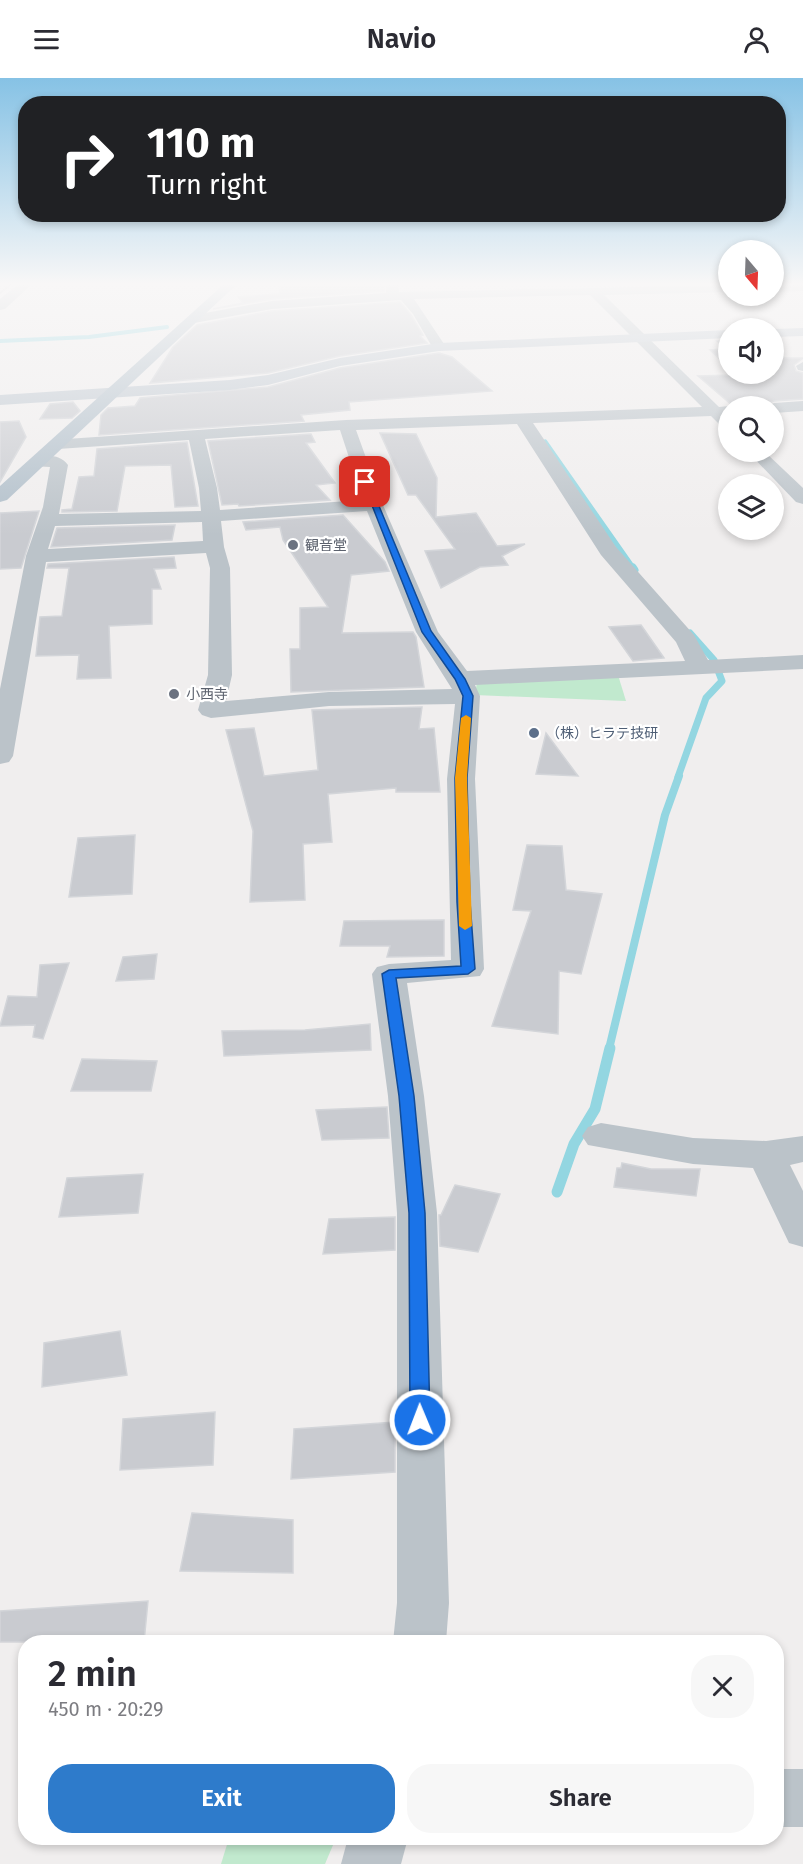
<!DOCTYPE html>
<html lang="en">
<head>
<meta charset="utf-8">
<style>
	:root { --surface:#fff; --page:#f7f7f7; --text:#2b2b33; --muted:#7c7c81; --accent:#2e7bcb }
	body { margin:0; font-family:"Fira Sans","Noto Sans JP",sans-serif; background:var(--page); color:var(--text); height:100vh; display:flex; flex-direction:column; font-size:22px; white-space:nowrap }
	* { box-sizing:border-box; margin:0 }
	p { font-size:20px; color:var(--muted) }
	.icon { flex:none; width:33px; height:33px; fill:none; stroke:currentColor; stroke-width:2; stroke-linecap:round; stroke-linejoin:round }
	.map { position:relative; flex:1; overflow:hidden }
	.sheet { position:absolute; left:18px; top:1557px; width:766px; height:210px; display:flex; flex-direction:column; background:var(--surface); border-radius:24px; box-shadow:0 3px 9px #0003 }
	.sheet>* { flex:none }
	.guide { position:absolute; left:18px; top:18px; width:768px; height:126px; border-radius:24px; box-shadow:0 3px 9px #0003; background:#202124; color:#fff; overflow:hidden }
	.needle { width:39px; rotate:161deg }
	.buttons { position:absolute; left:718px; top:162px; display:grid; gap:12px }
	.buttons a { display:grid; place-items:center; width:66px; height:66px; border-radius:50%; background:var(--surface); box-shadow:0 3px 9px #0003; font-size:30px }
	.pin { position:absolute; display:grid; place-items:center; width:51px; height:51px; color:#fff; margin:-26px; border-radius:12px; box-shadow:0 3px 9px #0006 }
	.me { position:absolute; width:66px; margin:-33px; rotate:359deg; stroke-linejoin:round; filter:drop-shadow(0 0 4px #0008) }
	.turn { display:flex; align-items:center; gap:21px; height:126px; padding:0 30px; font-size:27px }
	.turn .icon { width:78px; height:78px; stroke-width:2.5 }
	.turn b { display:block; font-size:42px; line-height:51px }
	.round { display:grid; place-items:center; flex:none; width:63px; height:63px; border-radius:24px; background:var(--page) }
	.summary { display:flex; align-items:center; justify-content:space-between; height:102px; padding:0 30px }
	h1 { font-size:36px; font-weight:600; line-height:45px }
	.button { display:flex; gap:12px; margin-top:auto; padding:12px 30px }
	.button a { flex:1; height:69px; border-radius:24px; background:var(--accent); color:#fff; font-size:24px; font-weight:600; line-height:69px; text-align:center }
	.button a+a { background:var(--page); color:var(--text) }
	header { display:flex; justify-content:space-between; align-items:center; height:78px; padding:0 30px; background:var(--surface); font-size:27px; font-weight:600 }
	.map>svg:first-child { display:block }
	.green { fill:#c1e9ce }
	.lines { fill:none; stroke-linecap:round; stroke-linejoin:round }
	.stream-far4 { stroke:#93d6e1; stroke-width:4 }
	.stream-far3 { stroke:#93d6e1; stroke-width:5 }
	.stream-far2 { stroke:#93d6e1; stroke-width:7 }
	.stream-far1 { stroke:#93d6e1; stroke-width:8 }
	.stream { stroke:#93d6e1; stroke-width:11 }
	.building { fill:#c9cbd0; stroke:#d3d5d9; stroke-width:1.5 }
	.street { fill:#bbc3c9; fill-rule:evenodd }
	.secondary { fill:#bec7d0; fill-rule:evenodd }
	.primary { fill:#b1bfca; fill-rule:evenodd }
	.rail { stroke:#b1b4b8; stroke-width:2 }
	.route { fill:#1a73e8; stroke:#114b97; stroke-width:1.5 }
	.slow { fill:#f59e0b }
	.worship-dot { fill:#6b7280; stroke:#fff; stroke-width:2 }
	.service-dot { fill:#5c6f8a; stroke:#fff; stroke-width:2 }
	.labels { text-anchor:middle; stroke-width:4.5; stroke-linejoin:round; paint-order:stroke }
	.far-worship-label { font-size:14px; fill:#5b616d; stroke:#fff; text-anchor:start }
	.far-service-label { font-size:14px; fill:#4e5e75; stroke:#fff; text-anchor:start }
</style>
</head>
<body>
<header><svg class="icon" aria-label="menu" viewBox="0 0 24 24"><path d="M4 6h16M4 12h16M4 18h16"/></svg>Navio<svg class="icon" aria-label="person" viewBox="0 0 24 24"><circle cx="12" cy="8" r="4"/><path d="M4 21q1-7 8-7t8 7"/></svg></header>
<div class="map">
<svg width="803" height="1786" viewBox="0 0 803 1786">
	<rect width="100%" height="100%" fill="#f0eeee"/>
	<g class="green">
		<polygon points="618,597 626,623 475,617 477,604"/>
		<polygon points="229,1760 336,1760 325,1786 221,1786"/>
	</g>
	<g class="lines">
		<polyline class="stream-far4" points="0,263 89,259 167,249"/>
		<polyline class="stream-far3" points="545,364 634,491"/>
		<g class="stream-far2">
			<polyline points="633,489 635,492"/>
			<polyline points="678,699 706,620 722,603 714,582 690,555"/>
		</g>
		<polyline class="stream-far1" points="609,971 665,737 679,698"/>
		<polyline class="stream" points="557,1114 574,1066 595,1031 610,970"/>
	</g>
	<g class="building">
		<polygon points="281,207 384,207 384,213 272,221 213,231 243,225 238,219 279,216"/>
		<polygon points="400,224 411,237 423,257 420,258 427,265 340,278 268,295 150,305 173,269 197,247 272,233"/>
		<polygon points="729,262 729,290 710,272 727,271 717,263"/>
		<polygon points="774,272 785,280 803,280 794,287 796,293 803,295 803,321 774,323 765,327 733,328 698,298 774,296"/>
		<polygon points="439,275 452,279 492,313 349,324 350,332 301,337 304,343 99,357 101,337 108,330 135,328 140,320 268,309 340,290"/>
		<polygon points="73,324 80,333 72,340 40,341 50,326"/>
		<polygon points="19,343 26,359 0,404 0,344"/>
		<polygon points="380,355 416,356 437,400 436,439 476,435 497,468 525,466 502,478 508,487 480,489 441,510 425,473 455,471 416,417 408,417"/>
		<polygon points="311,356 315,364 306,365 335,405 316,407 330,422 239,428 238,426 222,427 208,363"/>
		<polygon points="187,364 198,428 175,429 171,387 125,388 117,433 62,434 62,432 72,431 79,399 94,398 97,371"/>
		<polygon points="39,433 21,490 0,491 0,435"/>
		<polygon points="343,437 385,484 389,493 351,497 342,555 413,554 416,559 424,609 291,614 290,571 300,571 300,530 328,529 283,462 280,449 246,452 243,444"/>
		<polygon points="175,447 172,462 51,469 57,450"/>
		<polygon points="174,479 176,490 154,491 161,511 152,511 152,546 109,548 111,600 77,601 79,577 36,578 40,539 62,538 69,490 47,490 48,486"/>
		<polygon points="641,547 664,580 633,583 609,549"/>
		<polygon points="422,629 419,651 434,650 440,714 396,714 396,710 328,716 332,764 303,766 305,822 250,824 253,753 226,652 254,650 264,698 318,692 312,632"/>
		<polygon points="546,655 578,698 536,696"/>
		<polygon points="135,757 132,816 69,819 78,760"/>
		<polygon points="527,767 562,768 566,812 602,816 581,896 559,893 558,956 492,948 531,833 513,832"/>
		<polygon points="444,842 444,878 387,879 390,868 340,868 344,843"/>
		<polygon points="157,876 154,901 116,903 123,879"/>
		<polygon points="69,885 43,961 33,959 35,947 0,948 8,918 37,919 40,887"/>
		<polygon points="370,946 371,972 224,978 222,953 305,952"/>
		<polygon points="82,981 157,983 151,1013 71,1013"/>
		<polygon points="387,1029 389,1060 322,1062 316,1032"/>
		<polygon points="622,1085 651,1091 700,1091 696,1118 614,1109 617,1090 621,1090"/>
		<polygon points="143,1096 138,1135 59,1139 67,1100"/>
		<polygon points="455,1107 500,1116 478,1174 440,1168 439,1137 441,1137"/>
		<polygon points="395,1139 395,1172 323,1176 329,1141"/>
		<polygon points="120,1253 127,1297 42,1309 44,1265"/>
		<polygon points="215,1334 213,1387 120,1392 123,1341"/>
		<polygon points="395,1344 395,1394 291,1401 294,1351"/>
		<polygon points="192,1435 293,1442 293,1495 180,1493"/>
		<polygon points="148,1523 144,1564 0,1564 0,1533"/>
	</g>
	<g class="lines">
		<g class="street">
			<polygon points="17,207 31,207 5,231 0,232 0,221"/>
			<path d="M386,207h12l1,7 330,-7v7l-125,3 115,112 10,-1h1l-1,19 -10,-1 -8,-8 -178,7 83,124 78,88 14,25 95,-5v14l-328,16 5,11 -5,83 9,190 -4,7 -73,7 17,113 13,117 12,390 -3,39h-53l4,-39v-390l-9,-117 -16,-122 5,-7 12,-3 62,-4 -4,-181 8,-75 -126,2 -118,12 -9,-3 -4,-5 10,-35 2,-107 -4,-15 -160,9 -33,194 -4,6 -9,2v-75l26,-133 17,-49 7,-40 -18,-1 -3,-4 3,-4c13,-3 27,-5 36,7l-9,49 142,-3 -2,-23 -10,-48 -131,9 -6,-1 -3,-4 3,-4 294,-20 356,-13 -112,-112 -176,4 32,48 -7,4 -5,-1 -21,-36 -12,-14 -129,9 -78,14 -7,-4 7,-4 78,-14 114,-8zM517,346l84,131 75,87 9,19 -218,10 -29,-39 -55,-127 -27,-75zM340,352l23,70 -143,10 -3,-22 -12,-49zM367,433l49,121 36,57 -123,3 -103,9 6,-26 -2,-107 -6,-21 -3,-26zM202,444l1,19 -155,8 7,-23z"/>
			<polygon points="774,207 803,207 803,213 774,214"/>
			<polygon points="803,284 803,293 798,292 796,288"/>
			<polygon points="803,323 803,333 774,335 774,328 767,328 774,325"/>
			<polygon points="748,374 765,374 803,410 803,426 796,424"/>
			<polygon points="601,1045 693,1060 766,1063 803,1058 803,1084 790,1087 803,1113 803,1169 789,1165 753,1090 693,1086 588,1067 582,1058 588,1049"/>
			<rect x="777" y="1691" width="26" height="58"/>
			<polygon points="348,1760 408,1760 401,1786 341,1786"/>
		</g>
		<g class="secondary">
			<polygon points="803,250 803,258 774,259 774,251"/>
			<polygon points="729,252 729,260 439,273 340,288 268,307 230,312 0,327 0,317 230,302 268,297 340,280 439,265"/>
		</g>
		<polygon class="primary" points="223,207 236,207 7,422 0,424 0,408"/>
		<polyline class="rail" points="0,215 10,207"/>
	</g>
	<linearGradient id="sky" x2="0" y2="1"><stop stop-color="#86c2e5"/><stop offset="0.45" stop-color="#f8f7f7"/><stop offset="1" stop-color="#f8f7f7" stop-opacity="0"/></linearGradient>
	<rect width="803" height="457" fill="url(#sky)"/>
	<polygon class="route" points="362,402 369,404 431,553 465,601 473,618 467,700 470,824 475,891 468,896 396,900 414,1018 425,1135 430,1342 427,1347 420,1350 413,1347 410,1342 409,1135 399,1018 382,896 389,892 461,888 457,824 455,700 463,618 455,601 422,554"/>
	<polygon class="slow" points="466,637 471,640 467,700 472,848 465,852 459,848 455,700 461,640"/>
	<g class="worship-dot">
		<circle cx="293" cy="467" r="6"/>
		<circle cx="174" cy="616" r="6"/>
	</g>
	<circle class="service-dot" cx="534" cy="655" r="6"/>
	<g class="labels">
		<g class="far-worship-label">
			<text x="305" y="472">観音堂</text>
			<text x="186" y="621">小西寺</text>
		</g>
		<g class="far-service-label">
			<text x="546" y="660">（株）ヒラテ技研</text>
		</g>
	</g>
</svg>
<div class="buttons">
<a><svg class="needle" viewBox="-14 -14 28 28"><path d="M0-13l5 13h-10z" fill="#e53935"/><path d="M0 13l5-13h-10z" fill="#7c7c81"/></svg></a>
<a><svg class="icon" aria-label="sound" viewBox="0 0 24 24"><path d="M4 9h4l5-4v14l-5-4H4zM17 9q2 3 0 6"/></svg></a>
<a><svg class="icon" aria-label="search" viewBox="0 0 24 24"><circle cx="10" cy="10" r="6"/><path d="M15 15l6 6"/></svg></a>
<a><svg class="icon" aria-label="layers" viewBox="0 0 24 24"><path d="M12 4l9 5-9 5-9-5zM3 14l9 5 9-5"/></svg></a>
</div>
<div class="pin" style="left:365px;top:404px;background:#d93025"><svg class="icon" aria-label="arrive" viewBox="0 0 24 24"><path d="M6 21V4h12l-3 4 3 4H6"/></svg></div>
<svg class="me" style="left:420px;top:1342px" viewBox="-20 -20 40 40"><circle r="17" fill="#1a73e8" stroke="#fff" stroke-width="3"/><path d="M0-11L8 9 0 5-8 9z" fill="#fff"/></svg>
<div class="guide">
<div class="turn"><svg class="icon" aria-label="right" viewBox="0 0 24 24"><path d="M7 20v-9h11M14 6l5 5-5 5"/></svg><div><b>110 m</b>Turn right</div></div>
</div>
<section class="sheet">
<div class="summary"><div><h1>2 min</h1><p>450 m · 20:29</p></div><a class="round"><svg class="icon" aria-label="close" viewBox="0 0 24 24"><path d="M6 6l12 12M18 6L6 18"/></svg></a></div>
<div class="button"><a>Exit</a><a>Share</a></div>
</section>
</div>
</body>
</html>
